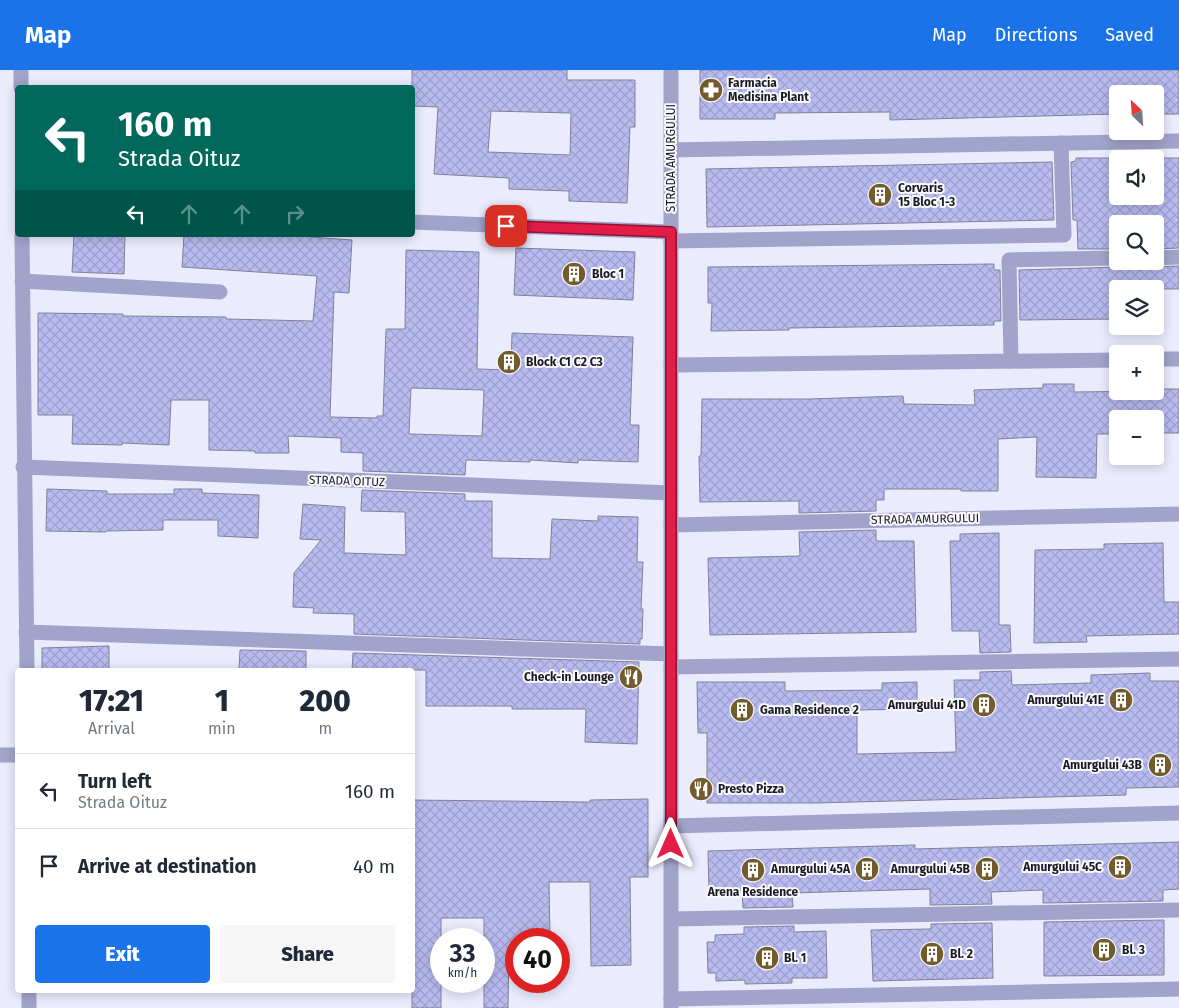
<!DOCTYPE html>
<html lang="en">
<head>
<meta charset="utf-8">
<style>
	:root { --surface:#fff; --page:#f6f6f7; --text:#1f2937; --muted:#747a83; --line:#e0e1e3; --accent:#1a73e8 }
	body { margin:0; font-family:"Fira Sans",sans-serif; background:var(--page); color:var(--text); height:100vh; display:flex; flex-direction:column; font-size:19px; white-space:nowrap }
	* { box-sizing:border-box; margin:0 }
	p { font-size:16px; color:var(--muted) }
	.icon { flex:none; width:28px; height:28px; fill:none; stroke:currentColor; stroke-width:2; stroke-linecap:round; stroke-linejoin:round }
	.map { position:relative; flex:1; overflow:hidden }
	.sheet { position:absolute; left:15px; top:598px; width:400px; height:325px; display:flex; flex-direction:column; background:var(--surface); border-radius:5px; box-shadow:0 2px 12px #0003 }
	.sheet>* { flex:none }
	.hud { position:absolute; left:15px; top:15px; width:400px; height:152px; border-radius:5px; box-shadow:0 2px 12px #0003; background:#00695c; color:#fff; overflow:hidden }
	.needle { width:32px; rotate:335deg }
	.tools { position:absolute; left:1109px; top:15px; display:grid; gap:10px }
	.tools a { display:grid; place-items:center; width:55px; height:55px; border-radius:5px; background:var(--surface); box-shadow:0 2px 12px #0003; font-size:25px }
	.speed { position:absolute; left:430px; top:858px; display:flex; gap:10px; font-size:25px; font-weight:700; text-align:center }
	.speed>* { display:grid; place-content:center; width:65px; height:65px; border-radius:50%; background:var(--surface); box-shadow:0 2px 12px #0003; line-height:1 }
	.speed small { font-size:12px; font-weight:400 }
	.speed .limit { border:8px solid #d22; background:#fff; color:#111 }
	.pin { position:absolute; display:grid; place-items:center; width:42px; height:42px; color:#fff; margin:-21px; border-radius:10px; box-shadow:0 2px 8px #0006 }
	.me { position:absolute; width:55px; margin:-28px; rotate:0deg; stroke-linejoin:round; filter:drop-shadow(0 0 4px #0008) }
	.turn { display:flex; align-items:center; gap:18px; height:105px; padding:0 20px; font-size:22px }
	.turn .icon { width:65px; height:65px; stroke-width:2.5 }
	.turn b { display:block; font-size:35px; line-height:42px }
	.lanes { display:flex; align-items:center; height:48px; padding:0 20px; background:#0003; justify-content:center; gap:25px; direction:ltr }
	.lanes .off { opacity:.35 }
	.eta { display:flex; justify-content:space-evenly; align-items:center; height:85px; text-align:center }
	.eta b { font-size:30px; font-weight:800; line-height:35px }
	.cta { display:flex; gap:10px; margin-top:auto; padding:10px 20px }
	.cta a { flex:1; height:58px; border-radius:5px; background:var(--accent); color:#fff; font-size:20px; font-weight:800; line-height:58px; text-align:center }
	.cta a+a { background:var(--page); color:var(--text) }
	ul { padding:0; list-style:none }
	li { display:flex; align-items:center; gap:15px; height:75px; padding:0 20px; border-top:1px solid var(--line) }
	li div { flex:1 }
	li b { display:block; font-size:19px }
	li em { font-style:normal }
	header { display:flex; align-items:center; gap:30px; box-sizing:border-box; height:70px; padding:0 25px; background:var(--accent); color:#fff }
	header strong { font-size:24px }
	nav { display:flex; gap:28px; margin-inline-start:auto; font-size:18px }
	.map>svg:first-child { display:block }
	.building { fill:url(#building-cross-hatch); stroke:#818297; fill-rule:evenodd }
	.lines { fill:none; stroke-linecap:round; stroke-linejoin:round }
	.minor { stroke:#a1a3ca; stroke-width:15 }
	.route-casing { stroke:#92132f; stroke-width:12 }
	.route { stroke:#e11d48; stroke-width:9 }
	.labels { text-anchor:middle; stroke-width:4; stroke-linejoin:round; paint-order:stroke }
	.poi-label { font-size:12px; font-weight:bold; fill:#1a1a22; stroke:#f9f9fe; text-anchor:start }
	.street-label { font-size:12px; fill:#1a1a22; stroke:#f9f9fe }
</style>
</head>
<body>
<header>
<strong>Map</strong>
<nav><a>Map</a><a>Directions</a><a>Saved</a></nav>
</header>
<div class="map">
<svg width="1179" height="938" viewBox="0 0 1179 938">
	<defs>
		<pattern id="building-cross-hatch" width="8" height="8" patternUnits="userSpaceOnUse" patternTransform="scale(1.25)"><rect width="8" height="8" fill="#b9bbf0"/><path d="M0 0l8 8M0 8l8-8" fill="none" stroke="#9ea0ce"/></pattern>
	</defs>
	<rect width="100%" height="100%" fill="#eaebfd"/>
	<g class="building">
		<path d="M412,0h155v10h68v47h-5l-3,76 -58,-2v-10l-60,-2v-11l-75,-4 4,-67 -26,-1zM491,41l80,2 -1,42 -82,-3z"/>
		<polygon points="700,0 1179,0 1179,44 1155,44 1155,24 1118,24 1118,44 890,50 890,42 775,43 775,49 700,49"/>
		<path d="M1076,88h103v90l-24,1v-25h-37v25h-40l-1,-29h-4l-2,-58 5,-1zM1118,89h37v37h-37z"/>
		<polygon points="1052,92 1054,150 707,157 706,99"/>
		<polygon points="74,165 125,165 124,204 72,202"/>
		<path d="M184,165h127l-1,2 42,3 -3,53 -15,-1 -4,125 47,1v-2h6l3,-87h19l1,-79 73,2 -2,117 34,1 1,-37 121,4 -3,88h9l-1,37 -60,-2v3l-48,-3v2l-64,-2 -1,15 -102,-4v-18l-22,-1v-14l-53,-2 1,17h-34v-2l-46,-1v-50h-38l-2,45 -47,-2v2l-50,-1 1,-29h-35v-102l85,1v2l103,1v2l87,2 4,-45 -135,-9zM411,318l73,2 -2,46 -73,-2z"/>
		<polygon points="516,178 635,182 633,230 514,225"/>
		<polygon points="1127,191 1146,191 1150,196 1155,197 1179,196 1179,219 1118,219 1118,249 1020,250 1019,200 1118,197 1123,196"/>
		<polygon points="994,194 994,200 1000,200 1001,251 994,251 994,255 789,258 789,260 711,261 712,233 708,233 708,197"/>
		<polygon points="1043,314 1074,314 1074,322 1155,321 1155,319 1179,319 1179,363 1155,363 1155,349 1118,349 1118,364 1097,364 1096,408 1036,407 1037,367 998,369 998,421 961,421 961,419 884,419 884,430 876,430 876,441 799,443 799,431 700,432 699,386 701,386 702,329 809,329 903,326 904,334 975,335 974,320 1043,318"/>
		<polygon points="47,419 107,421 107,424 174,424 174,419 202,419 202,423 259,425 258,468 218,466 218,450 163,450 163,460 106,461 106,462 46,461"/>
		<polygon points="362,420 465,424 465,431 492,431 492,488 550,489 552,449 598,451 598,446 638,447 637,492 643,492 641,539 643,539 642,569 640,569 640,574 354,564 354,544 313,543 314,538 293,537 294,503 321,470 300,469 303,434 345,437 344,483 406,485 405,442 361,441"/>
		<polygon points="876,460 876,471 914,471 916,562 710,565 708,488 800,486 799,462"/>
		<polygon points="999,463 999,555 1010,555 1011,582 980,583 979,561 952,561 950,471 960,471 960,464"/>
		<polygon points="1163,473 1164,532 1179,532 1179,564 1086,566 1087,572 1034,573 1035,480 1104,479 1104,474"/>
		<polygon points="109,576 109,600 42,600 42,578"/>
		<polygon points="240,580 306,581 306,600 239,600"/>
		<polygon points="353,583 639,592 637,674 585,672 586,639 512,639 512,636 426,636 426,600 352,600"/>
		<polygon points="1011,601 1012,615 1091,613 1091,605 1150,603 1150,611 1179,611 1179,717 1126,718 1126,725 816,733 707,733 707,663 698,663 697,612 785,612 785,621 882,620 882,613 917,612 917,639 857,640 857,684 956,682 954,610 980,610 980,602"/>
		<polygon points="648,729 648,807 630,807 631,895 591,896 590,812 549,812 550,869 516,869 516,880 509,880 508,938 484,938 484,848 441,848 441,938 412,938 412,730 590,732 590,730"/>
		<polygon points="1179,772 1179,819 1163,820 1163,831 1043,833 1043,820 991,822 992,834 930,835 930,819 792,823 793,837 743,838 742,821 709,822 708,781 915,775 915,779"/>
		<polygon points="1164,850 1164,905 1044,906 1044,852"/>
		<polygon points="992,853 993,908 873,911 871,860 931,859 931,854"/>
		<polygon points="794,856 794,862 826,861 827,908 792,908 792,913 745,914 745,910 716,911 716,903 708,903 707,872 715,872 715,865 744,864 744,857"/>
	</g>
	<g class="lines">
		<g class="minor">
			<polyline points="21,0 21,18"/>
			<polyline points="671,0 671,938"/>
			<polyline points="671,80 1179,71"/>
			<polyline points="412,152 671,162"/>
			<polyline points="22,165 27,600"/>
			<polyline points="671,171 1064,165 1061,73"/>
			<polyline points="1155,188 1179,187"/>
			<polyline points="22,211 220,222"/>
			<polyline points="1155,289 1179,289"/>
			<polyline points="1011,291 1009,190 1118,188"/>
			<polyline points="671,295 1118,290"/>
			<polyline points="23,397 671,423"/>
			<polyline points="671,455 1179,444"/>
			<polyline points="26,562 671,584"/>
			<polyline points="671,597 1179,589"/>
			<polyline points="0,685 18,685"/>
			<polyline points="671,756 1179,743"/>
			<polyline points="672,849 1179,840"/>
			<polyline points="29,920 29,938"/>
			<polyline points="671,929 1179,919"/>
		</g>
	</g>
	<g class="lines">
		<g class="route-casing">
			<polyline id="route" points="506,156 671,162 671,774"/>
		</g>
		<use href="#route" class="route"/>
	</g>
	<defs>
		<g id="pharmacy-disc" transform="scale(1.25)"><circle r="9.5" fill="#725c2c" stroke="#f9f9fe"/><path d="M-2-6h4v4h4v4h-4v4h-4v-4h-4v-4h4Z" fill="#fff"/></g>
		<g id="building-disc" transform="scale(1.25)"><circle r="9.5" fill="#725c2c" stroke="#f9f9fe"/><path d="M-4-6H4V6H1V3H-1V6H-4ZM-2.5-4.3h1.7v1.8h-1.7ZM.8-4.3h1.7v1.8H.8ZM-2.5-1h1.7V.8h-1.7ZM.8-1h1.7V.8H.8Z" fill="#fff"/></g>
		<g id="restaurant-disc" transform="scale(1.25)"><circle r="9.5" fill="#725c2c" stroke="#f9f9fe"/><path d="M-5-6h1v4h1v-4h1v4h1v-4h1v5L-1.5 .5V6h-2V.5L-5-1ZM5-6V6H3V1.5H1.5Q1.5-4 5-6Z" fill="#fff"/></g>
	</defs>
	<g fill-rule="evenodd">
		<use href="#pharmacy-disc" x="711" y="20"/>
		<use href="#building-disc" x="880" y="125"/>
		<use href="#building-disc" x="574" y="204"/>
		<use href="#building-disc" x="509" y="292"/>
		<use href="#restaurant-disc" x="631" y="607"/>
		<use href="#building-disc" x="1121" y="630"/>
		<use href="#building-disc" x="984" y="635"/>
		<use href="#building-disc" x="742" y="640"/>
		<use href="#building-disc" x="1160" y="695"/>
		<use href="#restaurant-disc" x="701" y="719"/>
		<use href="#building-disc" x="1120" y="797"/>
		<use href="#building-disc" x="867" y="799"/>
		<use href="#building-disc" x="987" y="799"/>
		<use href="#building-disc" x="753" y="800"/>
		<use href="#building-disc" x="1104" y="880"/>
		<use href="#building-disc" x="932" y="884"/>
		<use href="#building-disc" x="767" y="888"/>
	</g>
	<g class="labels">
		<g class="poi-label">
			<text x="728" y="17">Farmacia<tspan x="728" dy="14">Medisina Plant</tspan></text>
			<text x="898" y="122">Corvaris<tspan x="898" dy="14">15 Bloc 1-3</tspan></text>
			<text x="592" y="208">Bloc 1</text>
			<text x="526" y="296">Block C1 C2 C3</text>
			<text x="614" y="611" text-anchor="end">Check-in Lounge</text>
			<text x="1104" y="634" text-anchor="end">Amurgului 41E</text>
			<text x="966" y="639" text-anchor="end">Amurgului 41D</text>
			<text x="760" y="644">Gama Residence 2</text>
			<text x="1142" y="699" text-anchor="end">Amurgului 43B</text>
			<text x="718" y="723">Presto Pizza</text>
			<text x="1102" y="801" text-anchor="end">Amurgului 45C</text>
			<text x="850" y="803" text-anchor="end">Amurgului 45A</text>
			<text x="970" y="803" text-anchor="end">Amurgului 45B</text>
			<text x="753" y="826" text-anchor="middle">Arena Residence</text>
			<text x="1122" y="884">Bl. 3</text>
			<text x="950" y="888">Bl. 2</text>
			<text x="784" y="892">Bl. 1</text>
		</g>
		<g class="street-label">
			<text transform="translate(671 88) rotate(-90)" y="4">STRADA AMURGULUI</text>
			<text transform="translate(347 411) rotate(2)" y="4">STRADA OITUZ</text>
			<text transform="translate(925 449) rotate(-1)" y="4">STRADA AMURGULUI</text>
		</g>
	</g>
</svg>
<div class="tools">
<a><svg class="needle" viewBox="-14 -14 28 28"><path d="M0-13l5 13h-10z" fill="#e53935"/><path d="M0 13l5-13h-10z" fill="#747a83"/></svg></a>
<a><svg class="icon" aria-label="sound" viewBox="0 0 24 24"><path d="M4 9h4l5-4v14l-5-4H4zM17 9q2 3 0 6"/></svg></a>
<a><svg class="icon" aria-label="search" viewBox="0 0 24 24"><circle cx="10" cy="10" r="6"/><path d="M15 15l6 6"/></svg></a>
<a><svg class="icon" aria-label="layers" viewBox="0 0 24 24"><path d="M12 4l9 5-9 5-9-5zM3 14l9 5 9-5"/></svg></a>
<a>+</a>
<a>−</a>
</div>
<div class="speed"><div>33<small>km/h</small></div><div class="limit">40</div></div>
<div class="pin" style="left:506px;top:156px;background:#d93025"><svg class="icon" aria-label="arrive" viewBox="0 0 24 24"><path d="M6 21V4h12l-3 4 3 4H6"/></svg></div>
<svg class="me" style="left:671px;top:774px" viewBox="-20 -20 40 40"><path d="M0-17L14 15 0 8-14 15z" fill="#e11d48" stroke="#fff" stroke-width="4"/></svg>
<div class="hud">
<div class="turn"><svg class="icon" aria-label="left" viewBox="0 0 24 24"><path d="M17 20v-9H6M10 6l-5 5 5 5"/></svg><div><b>160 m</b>Strada Oituz</div></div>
<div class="lanes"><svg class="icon" aria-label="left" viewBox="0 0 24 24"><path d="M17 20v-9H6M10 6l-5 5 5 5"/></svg><svg class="icon off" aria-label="ahead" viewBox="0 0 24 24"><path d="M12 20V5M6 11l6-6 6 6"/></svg><svg class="icon off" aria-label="ahead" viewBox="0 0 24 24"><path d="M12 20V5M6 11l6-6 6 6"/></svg><svg class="icon off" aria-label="right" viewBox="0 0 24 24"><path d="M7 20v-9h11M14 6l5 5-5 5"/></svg></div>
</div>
<section class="sheet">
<div class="eta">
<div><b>17:21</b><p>Arrival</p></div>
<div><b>1</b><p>min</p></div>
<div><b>200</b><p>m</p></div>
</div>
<ul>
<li><svg class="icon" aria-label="left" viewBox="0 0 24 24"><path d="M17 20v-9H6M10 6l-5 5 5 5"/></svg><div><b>Turn left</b><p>Strada Oituz</p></div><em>160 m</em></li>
<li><svg class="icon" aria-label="arrive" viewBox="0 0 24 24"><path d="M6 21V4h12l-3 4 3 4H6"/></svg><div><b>Arrive at destination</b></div><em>40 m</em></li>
</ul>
<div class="cta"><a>Exit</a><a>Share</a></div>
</section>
</div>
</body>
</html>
